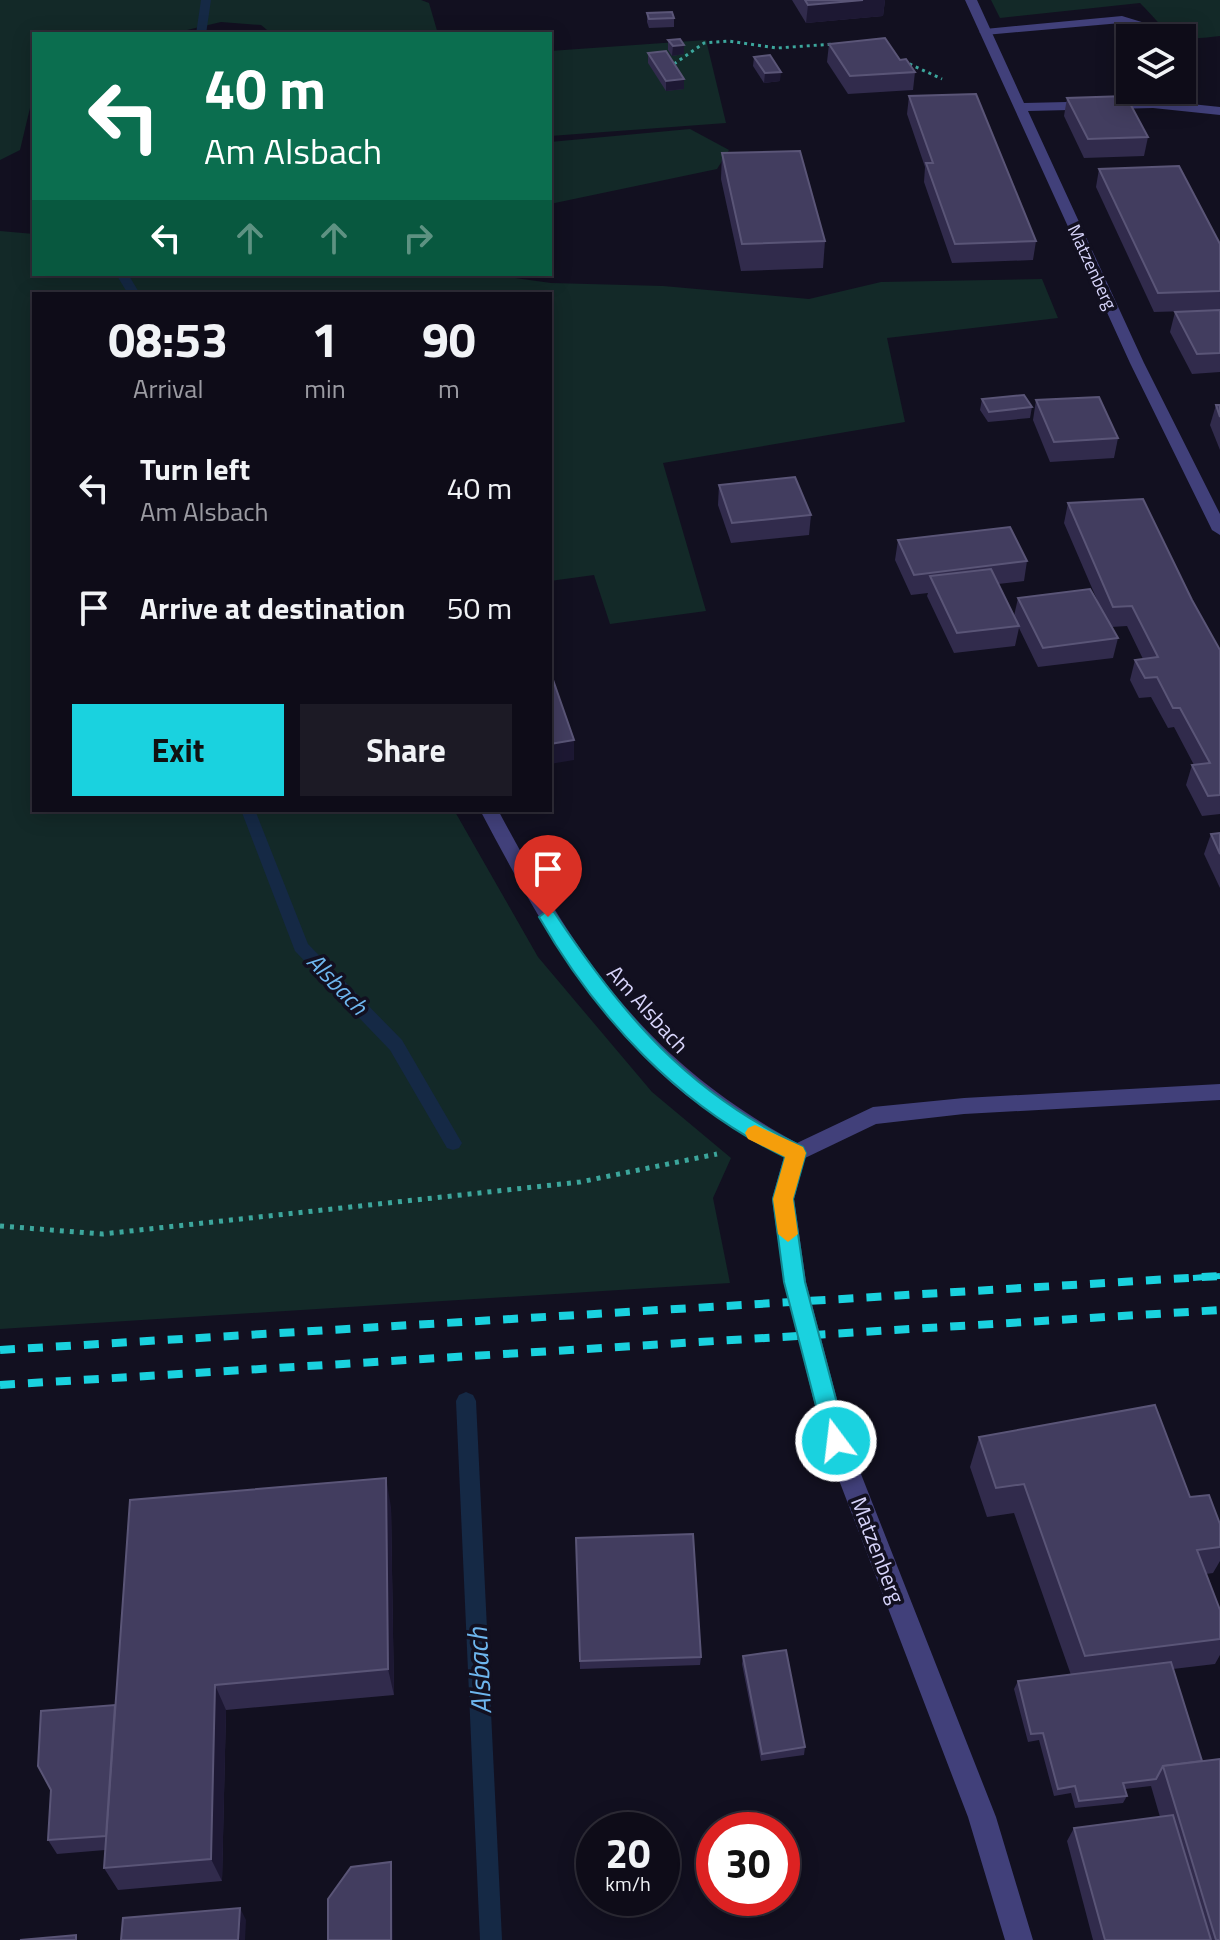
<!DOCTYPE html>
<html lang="en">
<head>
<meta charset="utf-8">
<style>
	:root { --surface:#0e0c18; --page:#1c1a25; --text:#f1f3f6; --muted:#9b9ba2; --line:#2e2c37; --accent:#1ad2df }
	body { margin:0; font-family:"Titillium Web",sans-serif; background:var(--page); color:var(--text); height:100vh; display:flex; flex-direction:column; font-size:30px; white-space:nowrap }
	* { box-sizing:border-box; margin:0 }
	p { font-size:26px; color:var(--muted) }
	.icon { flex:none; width:44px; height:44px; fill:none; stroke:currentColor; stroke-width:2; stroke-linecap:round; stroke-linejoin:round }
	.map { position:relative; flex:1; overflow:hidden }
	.side { position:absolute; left:32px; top:292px; width:520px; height:520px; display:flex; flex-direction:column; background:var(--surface); border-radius:0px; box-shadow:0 4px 20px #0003,0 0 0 2px var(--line) }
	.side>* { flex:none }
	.top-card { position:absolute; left:32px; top:32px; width:520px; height:244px; border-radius:0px; box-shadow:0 4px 20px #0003,0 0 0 2px var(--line); background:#0b6e4f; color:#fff; overflow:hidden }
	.tools { position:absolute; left:1116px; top:24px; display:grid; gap:16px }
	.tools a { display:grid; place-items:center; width:80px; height:80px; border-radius:0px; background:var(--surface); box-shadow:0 4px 20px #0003,0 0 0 2px var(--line); font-size:40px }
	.speed { position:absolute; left:576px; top:1812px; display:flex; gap:16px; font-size:40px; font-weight:700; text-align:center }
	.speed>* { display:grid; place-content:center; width:104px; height:104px; border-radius:50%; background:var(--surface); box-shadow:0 4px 20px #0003,0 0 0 2px var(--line); line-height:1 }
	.speed small { font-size:20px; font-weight:400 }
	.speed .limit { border:12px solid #d22; background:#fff; color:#111 }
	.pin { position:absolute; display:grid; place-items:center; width:68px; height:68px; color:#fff; margin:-82px -34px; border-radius:50% 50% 50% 0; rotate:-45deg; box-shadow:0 0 8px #0007 }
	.pin .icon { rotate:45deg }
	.me { position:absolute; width:88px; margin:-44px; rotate:345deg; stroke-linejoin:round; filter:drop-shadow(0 0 6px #0008) }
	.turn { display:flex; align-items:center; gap:28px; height:168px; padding:0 40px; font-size:36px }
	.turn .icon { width:104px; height:104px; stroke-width:2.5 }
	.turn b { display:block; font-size:56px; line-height:68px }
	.lanes { display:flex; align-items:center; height:76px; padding:0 40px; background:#0003; justify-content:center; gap:40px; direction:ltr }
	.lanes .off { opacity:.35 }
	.eta { display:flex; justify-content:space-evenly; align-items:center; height:136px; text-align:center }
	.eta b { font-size:48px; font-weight:700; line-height:56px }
	.button { display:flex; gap:16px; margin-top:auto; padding:16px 40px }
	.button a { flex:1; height:92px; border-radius:0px; background:var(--accent); color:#111; font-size:32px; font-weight:700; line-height:92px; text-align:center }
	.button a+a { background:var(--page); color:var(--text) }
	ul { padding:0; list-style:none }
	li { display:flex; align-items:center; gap:24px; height:120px; padding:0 40px }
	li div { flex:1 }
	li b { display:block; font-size:30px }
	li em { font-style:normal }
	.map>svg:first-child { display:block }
	.green { fill:#132928 }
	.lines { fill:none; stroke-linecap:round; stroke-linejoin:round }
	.stream { fill:#152945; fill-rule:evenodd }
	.path-far1 { stroke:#3ca69c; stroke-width:3; stroke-dasharray:3 4; stroke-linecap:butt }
	.path { stroke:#3ca69c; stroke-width:5; stroke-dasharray:4 6; stroke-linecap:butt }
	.lane { fill:#41407a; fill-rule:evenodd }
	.street { fill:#41407a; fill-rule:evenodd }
	.rail-far1 { stroke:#1ad2df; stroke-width:6; stroke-dasharray:12 10; stroke-linecap:butt }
	.rail { stroke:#1ad2df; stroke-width:8; stroke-dasharray:15 13; stroke-linecap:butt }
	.wall { fill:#312b4c }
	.shaded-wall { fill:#1d1833 }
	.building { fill:#423d5f; stroke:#5a5577; stroke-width:2 }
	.route { fill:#1ad2df; stroke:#118891; stroke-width:2 }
	.slow { fill:#f59e0b }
	.labels { text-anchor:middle; stroke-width:7; stroke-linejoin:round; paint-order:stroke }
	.far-street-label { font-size:18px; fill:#d7d4fa; stroke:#121020 }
	.street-label { font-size:22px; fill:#d7d4fa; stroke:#121020 }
	.water-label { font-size:24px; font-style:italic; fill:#6eb6ee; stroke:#121020 }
	.near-water-label { font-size:28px; font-style:italic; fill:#6eb6ee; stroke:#121020 }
</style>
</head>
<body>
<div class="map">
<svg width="1220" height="1940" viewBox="0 0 1220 1940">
	<rect width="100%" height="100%" fill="#121020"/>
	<g class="green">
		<polygon points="0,0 421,0 429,3 438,34 272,34 261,25 221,22 170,34 34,34 34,91 20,150 0,160"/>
		<path d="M991,0h229v36c-51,6 -45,3 -80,-33l-140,15z"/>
		<polygon points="706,40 726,123 550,136 550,51"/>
		<polygon points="690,129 729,150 717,169 550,204 550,142"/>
		<polygon points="0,231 34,234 34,274 486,274 551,283 663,286 809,299 881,282 1042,279 1058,318 887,338 905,422 663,463 706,611 610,624 594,575 550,581 550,294 34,294 34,810 454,810 538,957 652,1092 731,1158 713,1198 730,1283 0,1329"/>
	</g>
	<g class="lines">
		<g class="stream">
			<polygon points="201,0 211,0 206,34 196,34"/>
			<polygon points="116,274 128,274 140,294 128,294"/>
			<polygon points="241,810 255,810 308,944 402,1040 459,1138 462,1143 459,1148 453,1150 447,1148 390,1050 295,951"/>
			<polygon points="466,1392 473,1395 476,1401 502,1940 480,1940 456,1401 459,1395"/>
		</g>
		<g class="path-far1">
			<polyline points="903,61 942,79"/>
			<polyline points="674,64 704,43 728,41 777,48 833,44"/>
		</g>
		<polyline class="path" points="0,1226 103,1234 580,1182 717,1154"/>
		<polygon class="lane" points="1122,16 1145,23 1160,38 1147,38 1137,27 1121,23 985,35 979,32 985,29"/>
		<g class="street">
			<polygon points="965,0 977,0 1024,103 1153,100 1220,107 1220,115 1153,108 1028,111 1144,363 1220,514 1220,535 1212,530 1130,363"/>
			<path d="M480,810h18c80,149 147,250 299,333l76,-36 91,-9 256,-14v16l-256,14 -88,10 -71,34 -11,41 12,83 42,159 148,376 37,123h-28l-37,-123 -144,-376 -40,-159 -12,-83 12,-42c-34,-19 -67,-38 -98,-62 -93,-75 -151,-181 -206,-285z"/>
		</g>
		<polyline class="rail-far1" points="1193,1278 1220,1276"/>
		<g class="rail">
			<polyline points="0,1350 1220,1276"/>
			<polyline points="0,1385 1220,1310"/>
		</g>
	</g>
	<g class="wall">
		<polygon points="792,0 885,0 883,16 806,23"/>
		<polygon points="647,13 674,18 674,27 649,28 647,22"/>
		<polygon points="668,40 684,54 672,56 668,50"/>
		<polygon points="829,44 900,60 915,72 913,90 848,94 827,62"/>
		<polygon points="648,53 684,89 666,91 648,63"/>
		<polygon points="754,57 780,81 764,83 753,66"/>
		<polygon points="909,96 1036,241 1033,260 952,263 924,182 925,167 907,114"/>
		<polygon points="1067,98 1148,137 1144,156 1084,158 1064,116"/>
		<polygon points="722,153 825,241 823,268 741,271 721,179"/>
		<polygon points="1099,169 1220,244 1220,310 1154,312 1096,187"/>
		<polygon points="1220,310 1220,372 1192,374 1170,332 1175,312"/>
		<polygon points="982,399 1032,407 1030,418 988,422 980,410"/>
		<polygon points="1036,400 1118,438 1114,458 1050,462 1033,420"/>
		<polygon points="1216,405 1220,405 1220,450 1210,425"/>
		<polygon points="719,485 811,515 809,535 731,543 718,505"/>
		<polygon points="1068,503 1192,600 1220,650 1220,814 1202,816 1186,785 1192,765 1194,765 1174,727 1168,728 1151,697 1139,698 1130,680 1135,660 1143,659 1127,626 1111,627 1118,638 1113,658 1038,667 1019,628 1015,646 954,653 927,596 928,593 911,595 895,560 898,540 1027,561 1024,581 998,584 1014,616 1018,598 1098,602 1064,523"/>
		<polygon points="1220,833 1220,888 1204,854 1211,834"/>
		<polygon points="979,1437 1190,1497 1220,1524 1220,1561 1213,1573 1206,1574 1220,1610 1220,1655 1215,1664 1173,1669 1220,1940 1093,1940 1067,1841 1074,1828 1160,1817 1151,1786 1125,1789 1127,1796 1123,1803 1075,1808 1071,1793 1054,1796 1039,1740 1028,1742 1014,1689 1018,1681 1071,1675 1014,1513 987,1517 970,1467"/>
		<polygon points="391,1507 394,1695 226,1710 222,1881 118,1890 104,1868 105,1850 57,1854 48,1840 115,1705"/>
		<polygon points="576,1538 701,1657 700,1665 580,1669"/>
		<polygon points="743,1656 805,1747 804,1755 761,1761 742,1664"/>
	</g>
	<g class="shaded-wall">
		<polygon points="863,0 885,0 883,16 806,23 808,5"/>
		<polygon points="684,45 684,54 672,56 673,46"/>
		<polygon points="781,72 780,81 764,83 765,73"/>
		<polygon points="684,79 684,89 666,91 666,81"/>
		<polygon points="574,740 574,760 550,764 550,744"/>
		<polygon points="386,1478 391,1507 394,1695 388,1669"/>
		<polygon points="215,1685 226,1710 222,1881 211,1859"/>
		<polygon points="391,1862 392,1869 393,1940 391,1940"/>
		<polygon points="240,1908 246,1920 245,1940 238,1940"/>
	</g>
	<g class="building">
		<polygon points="805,0 863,0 808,5"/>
		<polygon points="672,12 674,18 649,19 647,13"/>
		<polygon points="885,38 900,60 906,59 915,72 850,76 829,44"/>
		<polygon points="680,39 684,45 673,46 668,40"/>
		<polygon points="666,51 684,79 666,81 648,53"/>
		<polygon points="770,55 781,72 765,73 754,57"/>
		<polygon points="976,94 1036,241 955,244 926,163 933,163 909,96"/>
		<polygon points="1126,96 1148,137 1088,139 1067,98"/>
		<polygon points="800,151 825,241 742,244 722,153"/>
		<polygon points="1179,166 1220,244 1220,291 1158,293 1099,169"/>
		<polygon points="1220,310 1220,353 1197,354 1175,312"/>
		<polygon points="1024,395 1032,407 989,412 982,399"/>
		<polygon points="1099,397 1118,438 1054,442 1036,400"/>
		<polygon points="1216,405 1220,405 1220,417"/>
		<polygon points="795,477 811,515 732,523 719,485"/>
		<polygon points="1143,499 1192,600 1220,650 1220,795 1208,796 1192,765 1210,763 1180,708 1173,708 1157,677 1145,678 1135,660 1158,657 1132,606 1113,607 1068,503"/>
		<polygon points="1010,527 1027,561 914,575 898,540"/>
		<polygon points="991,569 1019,626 957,633 930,576"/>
		<polygon points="1090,589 1118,638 1043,648 1018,598"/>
		<polygon points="550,677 552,677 574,740 550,744"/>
		<polygon points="1220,833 1220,854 1211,834"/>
		<polygon points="1155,1405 1190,1497 1209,1495 1220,1524 1220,1547 1197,1550 1220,1610 1220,1639 1085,1656 1024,1484 996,1488 979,1437"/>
		<polygon points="386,1478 388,1669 215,1685 211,1859 104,1868 130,1500"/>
		<polygon points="693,1534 701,1657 580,1661 576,1538"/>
		<polygon points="786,1650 805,1747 762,1754 743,1656"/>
		<polygon points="1171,1662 1202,1761 1163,1766 1156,1779 1123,1783 1127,1796 1079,1801 1075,1786 1058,1789 1043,1733 1031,1734 1018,1681"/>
		<polygon points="115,1705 106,1836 48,1840 51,1790 38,1766 41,1711"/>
		<polygon points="1220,1759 1220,1940 1216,1940 1163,1766"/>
		<polygon points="1173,1815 1211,1940 1105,1940 1074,1828"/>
		<polygon points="391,1862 391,1940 328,1940 328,1899 351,1867"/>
		<polygon points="240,1908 238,1940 121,1940 123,1918"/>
		<polygon points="76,1935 76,1940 20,1940"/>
	</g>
	<path class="route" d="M548,910l6,2c69,104 134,181 249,235l3,6 -13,46 12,83 42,159 -3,7 -8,3 -8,-3 -3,-7 -41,-159 -11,-83 12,-42c-106,-51 -188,-139 -246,-240z"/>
	<polygon class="slow" points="755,1125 803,1147 806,1153 793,1199 798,1234 788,1242 778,1234 773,1199 785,1157 748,1139 745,1133 748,1128"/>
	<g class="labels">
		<g class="far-street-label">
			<text transform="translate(1092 267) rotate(65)" y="6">Matzenberg</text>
		</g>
		<g class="street-label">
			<text transform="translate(648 1009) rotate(48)" y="8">Am Alsbach</text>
			<text transform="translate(878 1550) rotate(69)" y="8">Matzenberg</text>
		</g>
		<g class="water-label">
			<text transform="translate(337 984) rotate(46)" y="8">Alsbach</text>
		</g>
		<g class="near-water-label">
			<text transform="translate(479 1671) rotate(-93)" y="10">Alsbach</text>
		</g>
	</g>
</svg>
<div class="tools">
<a><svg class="icon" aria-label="layers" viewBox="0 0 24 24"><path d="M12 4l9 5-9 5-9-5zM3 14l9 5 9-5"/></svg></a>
</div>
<div class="speed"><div>20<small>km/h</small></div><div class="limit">30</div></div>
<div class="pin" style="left:548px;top:917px;background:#d93025"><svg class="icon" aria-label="arrive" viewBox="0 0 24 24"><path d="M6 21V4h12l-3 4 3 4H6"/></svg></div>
<svg class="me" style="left:836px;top:1441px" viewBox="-20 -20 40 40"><circle r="17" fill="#1ad2df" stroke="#fff" stroke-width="3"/><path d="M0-11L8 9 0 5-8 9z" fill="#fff"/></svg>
<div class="top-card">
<div class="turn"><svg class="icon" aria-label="left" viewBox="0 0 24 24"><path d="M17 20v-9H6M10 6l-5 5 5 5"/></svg><div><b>40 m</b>Am Alsbach</div></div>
<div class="lanes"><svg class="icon" aria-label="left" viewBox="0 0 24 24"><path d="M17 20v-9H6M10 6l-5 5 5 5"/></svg><svg class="icon off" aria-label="ahead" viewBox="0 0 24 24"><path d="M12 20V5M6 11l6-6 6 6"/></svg><svg class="icon off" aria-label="ahead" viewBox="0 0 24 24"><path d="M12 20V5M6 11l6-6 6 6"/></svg><svg class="icon off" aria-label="right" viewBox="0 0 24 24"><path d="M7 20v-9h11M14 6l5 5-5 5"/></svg></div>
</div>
<section class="side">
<div class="eta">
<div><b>08:53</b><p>Arrival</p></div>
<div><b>1</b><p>min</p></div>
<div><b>90</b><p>m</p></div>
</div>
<ul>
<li><svg class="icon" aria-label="left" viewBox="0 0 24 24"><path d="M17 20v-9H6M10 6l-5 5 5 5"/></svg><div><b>Turn left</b><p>Am Alsbach</p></div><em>40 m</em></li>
<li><svg class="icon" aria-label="arrive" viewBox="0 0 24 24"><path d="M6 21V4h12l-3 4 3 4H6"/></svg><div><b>Arrive at destination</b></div><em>50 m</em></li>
</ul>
<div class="button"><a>Exit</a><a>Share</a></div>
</section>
</div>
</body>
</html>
